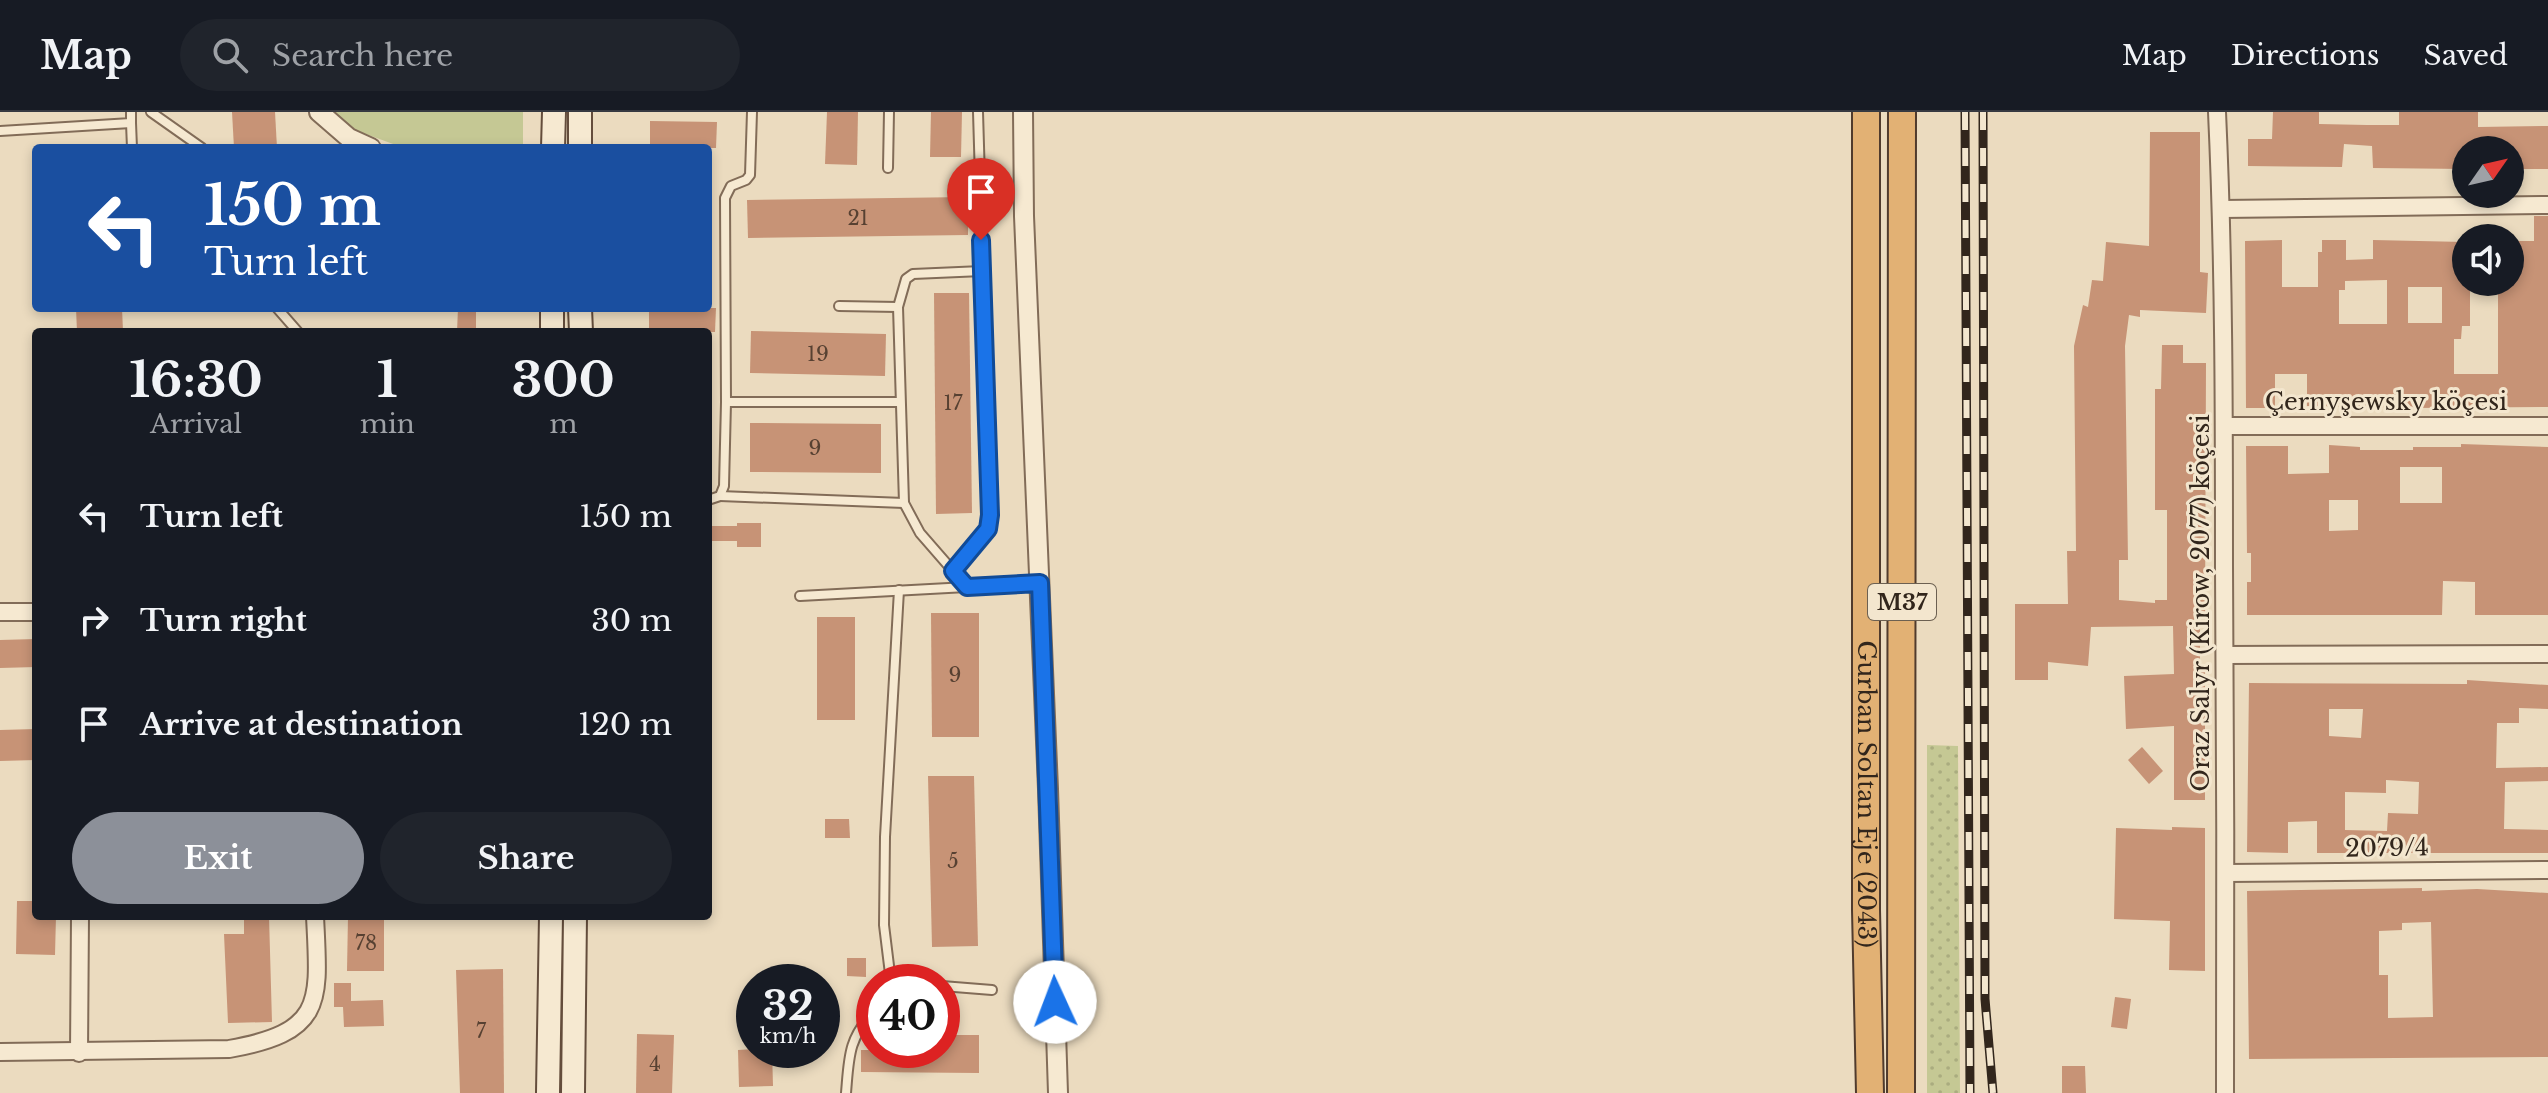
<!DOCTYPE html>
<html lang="en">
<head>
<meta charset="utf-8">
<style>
	:root { --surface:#171b24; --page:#20242c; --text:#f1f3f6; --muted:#9ea1a6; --line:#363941; --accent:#8c9099 }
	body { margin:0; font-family:"Libre Baskerville",serif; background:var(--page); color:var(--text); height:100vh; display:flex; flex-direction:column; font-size:30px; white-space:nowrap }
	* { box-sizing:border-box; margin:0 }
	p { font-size:26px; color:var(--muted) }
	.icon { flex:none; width:44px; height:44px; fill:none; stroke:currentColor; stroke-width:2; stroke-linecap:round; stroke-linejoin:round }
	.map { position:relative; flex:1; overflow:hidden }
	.drawer { position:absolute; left:32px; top:216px; width:680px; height:592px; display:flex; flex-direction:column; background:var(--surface); border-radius:8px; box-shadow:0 4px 12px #0003 }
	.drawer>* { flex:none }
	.hud { position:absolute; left:32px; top:32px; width:680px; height:168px; border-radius:8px; box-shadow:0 4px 12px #0003; background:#1a4fa0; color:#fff; overflow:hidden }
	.needle { width:52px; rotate:56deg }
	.tools { position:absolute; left:2452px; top:24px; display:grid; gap:16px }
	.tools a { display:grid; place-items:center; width:72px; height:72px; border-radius:50%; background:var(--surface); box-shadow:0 4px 12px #0003; font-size:40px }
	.speed { position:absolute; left:736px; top:852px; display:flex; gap:16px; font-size:40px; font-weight:700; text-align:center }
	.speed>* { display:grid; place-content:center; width:104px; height:104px; border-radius:50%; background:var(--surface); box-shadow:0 4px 12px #0003; line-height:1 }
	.speed small { font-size:20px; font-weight:400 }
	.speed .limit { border:12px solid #d22; background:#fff; color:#111 }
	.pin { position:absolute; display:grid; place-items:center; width:68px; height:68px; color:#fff; margin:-82px -34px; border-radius:50% 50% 50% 0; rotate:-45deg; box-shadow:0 0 8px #0007 }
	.pin .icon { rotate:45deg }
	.me { position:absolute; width:88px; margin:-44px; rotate:358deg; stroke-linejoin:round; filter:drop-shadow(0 0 6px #0008) }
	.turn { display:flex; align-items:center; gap:28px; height:168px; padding:0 40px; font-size:36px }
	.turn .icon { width:104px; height:104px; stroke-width:2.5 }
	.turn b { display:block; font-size:56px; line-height:68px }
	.eta { display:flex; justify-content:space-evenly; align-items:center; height:136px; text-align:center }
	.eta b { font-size:48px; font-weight:800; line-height:56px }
	.button { display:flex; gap:16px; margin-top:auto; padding:16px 40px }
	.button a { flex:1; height:92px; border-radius:48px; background:var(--accent); color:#fff; font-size:32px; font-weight:800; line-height:92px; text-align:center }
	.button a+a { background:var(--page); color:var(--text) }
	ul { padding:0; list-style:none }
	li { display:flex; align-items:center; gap:24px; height:104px; padding:0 40px }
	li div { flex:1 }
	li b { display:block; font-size:30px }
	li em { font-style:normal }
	header { display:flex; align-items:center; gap:48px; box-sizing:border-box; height:112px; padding:0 40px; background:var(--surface); border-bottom:2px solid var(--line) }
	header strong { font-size:38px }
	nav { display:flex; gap:44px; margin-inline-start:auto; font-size:28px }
	.search { width:560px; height:72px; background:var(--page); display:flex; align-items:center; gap:20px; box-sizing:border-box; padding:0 28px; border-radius:44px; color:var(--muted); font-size:30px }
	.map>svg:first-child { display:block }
	.grass { fill:url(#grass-dots) }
	.green { fill:#c5c894 }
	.building { fill:#c79376; fill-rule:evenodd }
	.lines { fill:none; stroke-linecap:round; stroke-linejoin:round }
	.service-casing { stroke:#826c58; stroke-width:12 }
	.minor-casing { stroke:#826c58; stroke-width:20 }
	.tertiary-casing { stroke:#826c58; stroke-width:22 }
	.secondary-casing { stroke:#644d3c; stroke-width:26 }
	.trunk-casing { stroke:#503b2d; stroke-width:30 }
	.service { stroke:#f6e9d1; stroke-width:8 }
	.minor { stroke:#f6e9d1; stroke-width:16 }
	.tertiary { stroke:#f6e9d1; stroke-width:18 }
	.secondary { stroke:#f6e9d1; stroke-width:22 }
	.trunk { stroke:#e2b174; stroke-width:26 }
	.rail-casing { stroke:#32261c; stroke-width:9 }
	.rail { stroke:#f3e6ce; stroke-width:6; stroke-dasharray:18; stroke-linecap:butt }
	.route-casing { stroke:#114b97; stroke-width:20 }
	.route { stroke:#1a73e8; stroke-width:14 }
	.labels { text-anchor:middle; stroke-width:6; stroke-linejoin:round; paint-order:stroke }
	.number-label { font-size:20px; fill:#574132 }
	.shield { fill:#f3e6ce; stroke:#6c6051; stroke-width:2 }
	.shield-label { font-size:22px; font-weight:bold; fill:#32261c }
	.street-label { font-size:24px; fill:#32261c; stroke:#f3e6ce }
</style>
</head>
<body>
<header>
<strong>Map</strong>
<div class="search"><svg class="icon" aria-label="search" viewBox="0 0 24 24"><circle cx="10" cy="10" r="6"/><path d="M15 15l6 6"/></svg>Search here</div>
<nav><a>Map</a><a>Directions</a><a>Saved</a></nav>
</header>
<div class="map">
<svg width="2548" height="981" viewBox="0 0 2548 981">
	<defs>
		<pattern id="grass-dots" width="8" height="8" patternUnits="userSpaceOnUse" patternTransform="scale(2)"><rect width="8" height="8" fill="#c5c894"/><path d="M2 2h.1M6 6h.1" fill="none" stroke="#aaac7f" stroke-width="1.8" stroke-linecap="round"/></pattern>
	</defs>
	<rect width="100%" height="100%" fill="#ebdbbf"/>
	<polygon class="grass" points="1927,633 1958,634 1960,981 1927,981"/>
	<polygon class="green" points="324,0 523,0 523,36 404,36 325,7"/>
	<g class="building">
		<polygon points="232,0 275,0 277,36 234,36"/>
		<polygon points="827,0 858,0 857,53 825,52"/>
		<polygon points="931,0 962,0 961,45 930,45"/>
		<polygon points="2273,0 2319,0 2319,12 2367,13 2399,13 2399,0 2478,0 2478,15 2548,14 2548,57 2510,57 2510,38 2466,38 2466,57 2373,56 2372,34 2344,32 2342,55 2248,54 2248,27 2272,27"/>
		<polygon points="650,9 717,10 716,36 650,36"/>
		<polygon points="2150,20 2200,20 2200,160 2208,161 2206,201 2140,198 2140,205 2129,203 2125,234 2128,448 2119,448 2119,488 2155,491 2155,488 2167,488 2167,398 2155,398 2155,277 2161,277 2162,233 2183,233 2183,251 2206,251 2205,514 2200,514 2200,554 2205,554 2205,688 2174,688 2174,614 2126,617 2124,564 2174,562 2173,514 2091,515 2088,554 2048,550 2048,568 2015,568 2015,492 2068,492 2067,439 2076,439 2074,234 2083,193 2088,195 2092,168 2103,169 2106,130 2149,134"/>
		<polygon points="968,85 968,123 748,126 747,88"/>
		<path d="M2534,104h14v191l-136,1 -105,-2v-32h-32v34h-29l-1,-167 37,-1v47h36v-35h4v-12h24v20l27,-1v-19l92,2v40h5v44h-8l-1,13h-7v35h44v-92h12v-41h24zM2387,168v44h-48v-34h6v-9zM2408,175h34v36h-34z"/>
		<polygon points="934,181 969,181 972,401 936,402"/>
		<polygon points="76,196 122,196 123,219 77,220"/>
		<polygon points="458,196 476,196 476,220 457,220"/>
		<polygon points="649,196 716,196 715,220 649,220"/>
		<polygon points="751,219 886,222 885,264 750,261"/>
		<polygon points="750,311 881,312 881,361 750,360"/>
		<path d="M2461,332l87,3v168h-73v-33l-32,-1 -1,34h-195v-33h4v-29h-4l-1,-107h42v28l41,-1v-28l31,2v3h53v-3h48zM2400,355h42v36h-42zM2329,388h29v30l-29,1z"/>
		<polygon points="737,411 761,411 761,435 737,435 737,429 708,429 708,414 737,414"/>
		<polygon points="931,501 979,501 979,625 932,625"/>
		<rect x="817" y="505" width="38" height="103"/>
		<polygon points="36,527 36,555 0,556 0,528"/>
		<path d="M2467,568l81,5v24l-29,-1v15h-22l-1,45 52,-1v14l-43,1 -1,47 44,1v23h-231v-32l-29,1v31l-41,-1 2,-169 218,1zM2329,597h34l-2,29 -32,-2zM2386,668l33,2 -1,32 -30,-1 -1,18 -42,-1v-38l41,1z"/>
		<polygon points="36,617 36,648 0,649 0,618"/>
		<polygon points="2142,635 2163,659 2149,672 2128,648"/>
		<polygon points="928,664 974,664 978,834 932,835"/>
		<polygon points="825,707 849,707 850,726 825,726"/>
		<polygon points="2172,715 2205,716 2205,859 2169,858 2170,809 2114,807 2116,716 2172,718"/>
		<path d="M2422,776v3l55,-2 71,4v164l-299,2 -2,-168zM2431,810l2,95 -45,1v-43h-9v-44l23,-1v-7z"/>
		<polygon points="17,789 36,789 36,804 56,804 55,843 16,842"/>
		<polygon points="244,804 269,804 272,910 228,911 224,822 244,822"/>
		<polygon points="348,804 384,804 384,859 347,859"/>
		<polygon points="847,846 866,846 866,865 847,864"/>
		<polygon points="503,857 504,981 460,981 456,858"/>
		<polygon points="334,871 351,871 351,889 383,888 384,914 344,915 343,895 334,895"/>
		<polygon points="2115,885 2131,887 2127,917 2111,915"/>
		<polygon points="637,922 674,923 672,981 636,981"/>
		<polygon points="942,923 979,923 979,961 861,960 861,938 942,938"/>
		<polygon points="754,937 772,938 773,974 739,975 738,938"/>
		<polygon points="2062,954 2085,954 2086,981 2062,981"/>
	</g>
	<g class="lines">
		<g class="service-casing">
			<g id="service">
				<polyline points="151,0 202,36"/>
				<polyline points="131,11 132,36"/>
				<polyline points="0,19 131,11 131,0"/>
				<polyline points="888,56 889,0"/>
				<polyline points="839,194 898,195"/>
				<polyline points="277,196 298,220"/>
				<polyline points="726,290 900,290"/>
				<polyline points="720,384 904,391"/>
				<polyline points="708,388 720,384 724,374 726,290 725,86 731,74 746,68 750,63 752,0"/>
				<polyline points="953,459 988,417 990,403 978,0"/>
				<polyline points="967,475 920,421 904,391 898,195 906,167 913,162 982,159"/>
				<polyline points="800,484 1039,471"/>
				<polyline points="891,870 884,813 885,725 899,478"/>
				<polyline points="942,874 992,878"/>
				<path d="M846,981c3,-35 2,-55 28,-81"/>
			</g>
		</g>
		<g class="minor-casing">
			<g id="minor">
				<path d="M2217,0c7,151 7,303 7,454 1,176 2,351 1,527"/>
				<polyline points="2222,97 2548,93"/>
				<polyline points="2224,314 2548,314"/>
				<polyline points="0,500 36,500"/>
				<polyline points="2225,543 2548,542"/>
				<polyline points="2227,761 2548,758"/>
				<path d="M0,940l229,-3c97,-17 90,-48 86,-133"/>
				<polyline points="79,941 80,804"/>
			</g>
		</g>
		<g class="tertiary-casing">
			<g id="tertiary">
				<polyline points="319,0 349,26 371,36"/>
				<polyline points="1023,0 1024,104 1048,677 1058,981"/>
			</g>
		</g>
		<g class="secondary-casing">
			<g id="secondary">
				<polyline points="580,0 580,36"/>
				<polyline points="553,36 554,0"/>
				<polyline points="552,196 552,220"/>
				<polyline points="580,196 581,220"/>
				<polyline points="548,981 551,804"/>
				<polyline points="573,981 575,804"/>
			</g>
		</g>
		<g class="trunk-casing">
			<g id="trunk">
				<path id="s1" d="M1866,0v798l4,183"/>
				<polyline points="1901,981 1902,0"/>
			</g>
		</g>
		<use href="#service" class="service"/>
		<use href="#minor" class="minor"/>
		<use href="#tertiary" class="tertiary"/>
		<use href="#secondary" class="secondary"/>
		<use href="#trunk" class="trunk"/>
		<g class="rail-casing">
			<g id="rail">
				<polyline points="1965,0 1970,981"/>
				<polyline points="1983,0 1985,887 1993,981"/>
			</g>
		</g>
		<use href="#rail" class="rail"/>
	</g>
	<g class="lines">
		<g class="route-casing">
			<polyline id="route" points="981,128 990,403 988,417 953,459 967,475 1040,471 1055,890"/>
		</g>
		<use href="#route" class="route"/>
	</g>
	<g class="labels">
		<g class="number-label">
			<text x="858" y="113">21</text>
			<text x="818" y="249">19</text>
			<text x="953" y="298">17</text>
			<text x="815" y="343">9</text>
			<text x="955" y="570">9</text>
			<text x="953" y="756">5</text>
			<text x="366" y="838">78</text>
			<text x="481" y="926">7</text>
			<text x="655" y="959">4</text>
		</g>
		<rect class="shield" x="1868" y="472" width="68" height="36" rx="6"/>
		<g class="shield-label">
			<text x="1902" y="498">M37</text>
		</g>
		<g class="street-label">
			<text x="2386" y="298">Çernyşewsky köçesi</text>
			<text transform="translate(2201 491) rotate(-90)" y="8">Oraz Salyr (Kirow, 2077) köçesi</text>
			<text dy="8" stroke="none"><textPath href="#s1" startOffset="682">Gurban Soltan Eje (2043)</textPath></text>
			<text transform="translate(2387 736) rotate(-1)" y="8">2079/4</text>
		</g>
	</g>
</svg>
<div class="tools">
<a><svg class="needle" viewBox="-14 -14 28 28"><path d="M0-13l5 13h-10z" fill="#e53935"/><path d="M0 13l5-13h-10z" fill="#9ea1a6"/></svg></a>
<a><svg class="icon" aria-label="sound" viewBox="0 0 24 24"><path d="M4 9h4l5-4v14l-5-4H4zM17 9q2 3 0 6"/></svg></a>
</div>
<div class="speed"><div>32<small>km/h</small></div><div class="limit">40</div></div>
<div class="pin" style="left:981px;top:128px;background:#d93025"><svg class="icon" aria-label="arrive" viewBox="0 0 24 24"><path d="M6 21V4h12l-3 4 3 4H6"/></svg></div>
<svg class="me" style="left:1055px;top:890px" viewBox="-20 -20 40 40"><circle r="19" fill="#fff"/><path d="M0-13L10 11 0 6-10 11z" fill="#1a73e8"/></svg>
<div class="hud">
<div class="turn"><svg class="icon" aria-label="left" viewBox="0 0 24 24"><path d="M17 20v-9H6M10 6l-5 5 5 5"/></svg><div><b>150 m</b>Turn left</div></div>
</div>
<section class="drawer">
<div class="eta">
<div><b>16:30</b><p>Arrival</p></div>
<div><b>1</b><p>min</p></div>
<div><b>300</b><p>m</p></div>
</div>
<ul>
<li><svg class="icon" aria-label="left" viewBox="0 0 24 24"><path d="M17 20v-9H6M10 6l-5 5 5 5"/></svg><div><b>Turn left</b></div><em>150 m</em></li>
<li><svg class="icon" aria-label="right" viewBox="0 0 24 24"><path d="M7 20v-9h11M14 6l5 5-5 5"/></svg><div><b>Turn right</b></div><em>30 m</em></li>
<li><svg class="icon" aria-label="arrive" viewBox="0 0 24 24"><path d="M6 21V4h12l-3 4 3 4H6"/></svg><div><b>Arrive at destination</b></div><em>120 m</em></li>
</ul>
<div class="button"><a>Exit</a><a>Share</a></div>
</section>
</div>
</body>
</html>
